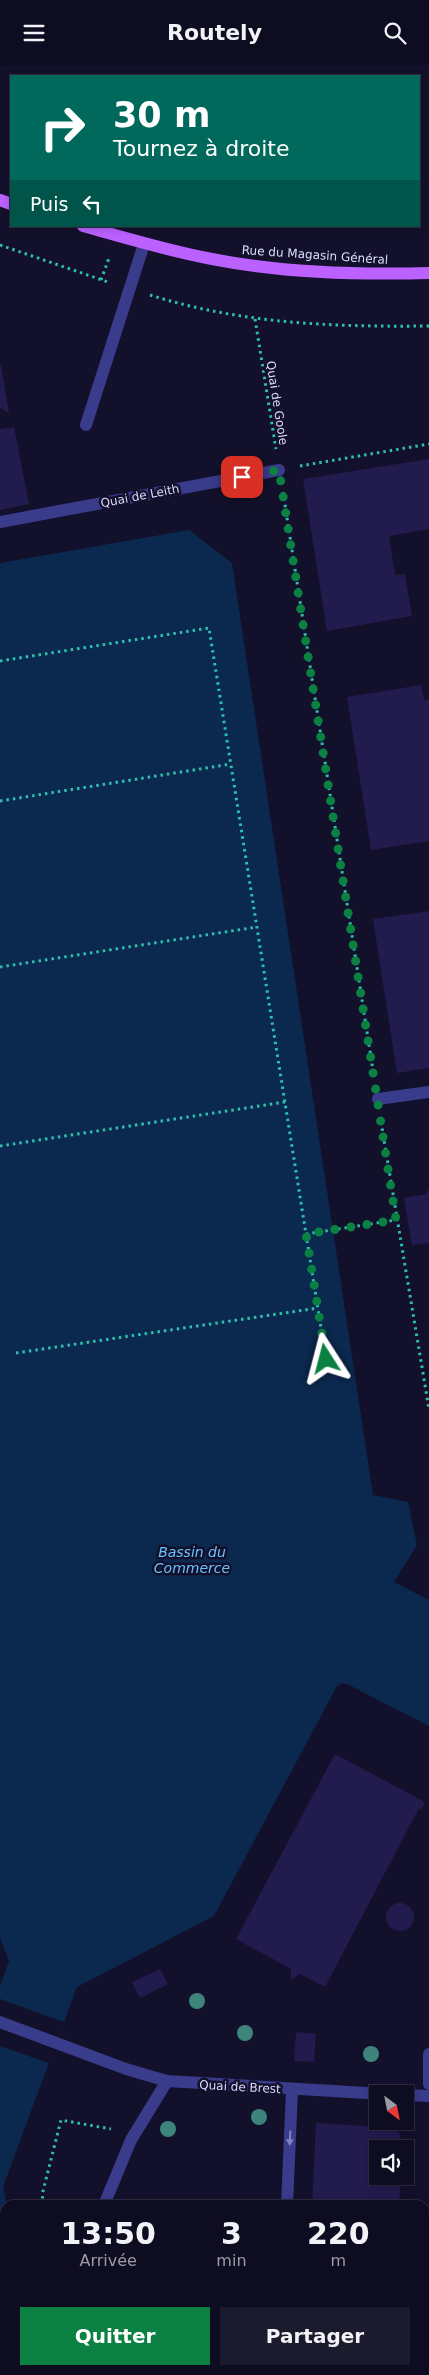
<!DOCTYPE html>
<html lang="fr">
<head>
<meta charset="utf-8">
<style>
	:root { --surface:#0e0c20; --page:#1c1a2d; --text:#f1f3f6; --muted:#9b9ba5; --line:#2e2c3e; --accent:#0b8043 }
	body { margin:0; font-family:"DejaVu Sans",sans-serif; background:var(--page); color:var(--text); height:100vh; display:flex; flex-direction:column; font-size:19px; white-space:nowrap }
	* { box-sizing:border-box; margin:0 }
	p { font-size:16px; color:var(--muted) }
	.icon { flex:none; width:28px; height:28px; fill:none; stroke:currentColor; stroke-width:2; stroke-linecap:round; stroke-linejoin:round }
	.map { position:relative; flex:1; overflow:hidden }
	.panel { position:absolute; left:0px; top:2135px; width:430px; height:175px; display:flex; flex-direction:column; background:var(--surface); border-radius:15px 15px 0 0; box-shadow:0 2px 8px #0003,0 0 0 1px var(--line) }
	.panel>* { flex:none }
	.guide { position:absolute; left:10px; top:10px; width:410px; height:152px; border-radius:0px; box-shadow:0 2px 8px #0003,0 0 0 1px var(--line); background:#00695c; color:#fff; overflow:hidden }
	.needle { width:32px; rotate:148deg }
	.buttons { position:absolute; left:369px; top:2020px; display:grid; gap:10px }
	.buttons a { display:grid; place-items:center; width:45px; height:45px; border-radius:0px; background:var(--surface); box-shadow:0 2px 8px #0003,0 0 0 1px var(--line); font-size:25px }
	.pin { position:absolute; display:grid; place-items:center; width:42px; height:42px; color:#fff; margin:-21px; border-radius:10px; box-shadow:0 2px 8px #0006 }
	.me { position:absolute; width:55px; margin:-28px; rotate:351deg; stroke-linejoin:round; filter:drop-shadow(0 0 4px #0008) }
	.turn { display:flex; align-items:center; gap:18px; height:105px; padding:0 20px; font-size:22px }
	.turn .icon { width:65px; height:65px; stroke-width:2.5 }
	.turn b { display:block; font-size:35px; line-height:42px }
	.then { display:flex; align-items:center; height:48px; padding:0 20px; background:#0003; gap:10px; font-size:19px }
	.eta { display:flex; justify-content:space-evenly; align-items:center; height:85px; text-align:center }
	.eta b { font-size:30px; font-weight:700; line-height:35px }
	.cta { display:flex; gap:10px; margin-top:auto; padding:10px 20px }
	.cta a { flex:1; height:58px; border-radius:0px; background:var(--accent); color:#fff; font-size:20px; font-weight:700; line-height:58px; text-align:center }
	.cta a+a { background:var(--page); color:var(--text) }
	header { display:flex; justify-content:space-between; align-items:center; height:65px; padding:0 20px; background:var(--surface); font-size:22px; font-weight:700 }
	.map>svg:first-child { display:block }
	.water { fill:#0b284f }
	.pier { fill:#13102b }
	.building { fill:#221b4d }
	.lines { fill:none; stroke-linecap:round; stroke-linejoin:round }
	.path { stroke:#2cc1ae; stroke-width:3; stroke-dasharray:2.5 4; stroke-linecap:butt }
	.minor { stroke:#393b8b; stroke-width:12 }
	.major { stroke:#ba61ff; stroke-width:12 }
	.tree { fill:#3d857a }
	.oneway { fill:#8283bf }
	.route { stroke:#0b8043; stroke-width:9; stroke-dasharray:0 16.2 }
	.labels { text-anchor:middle; stroke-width:5; stroke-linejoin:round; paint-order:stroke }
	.street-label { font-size:12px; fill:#dcdaff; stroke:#13102b }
	.water-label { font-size:14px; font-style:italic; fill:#68c3ff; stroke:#13102b }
</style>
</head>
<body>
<header><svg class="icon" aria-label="menu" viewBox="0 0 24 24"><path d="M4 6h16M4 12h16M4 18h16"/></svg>Routely<svg class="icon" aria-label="search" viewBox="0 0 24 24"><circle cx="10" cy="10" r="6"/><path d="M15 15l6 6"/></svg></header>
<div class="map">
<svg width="429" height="2310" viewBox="0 0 429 2310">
	<rect width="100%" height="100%" fill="#13102b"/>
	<polygon class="water" points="189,465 232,498 373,1430 408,1437 417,1480 394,1517 429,1535 429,1661 349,1620 343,1618 337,1621 214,1851 77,1922 3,2122 7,2140 5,2140 5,2305 12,2305 11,2310 0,2310 0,1921 9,1896 0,1873 0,498"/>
	<polygon class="pier" points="0,1934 64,1957 49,1998 0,1981"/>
	<g class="building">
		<polygon points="0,300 1,300 9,348 0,343"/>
		<polygon points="14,362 29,439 0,445 0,364"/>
		<polygon points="429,394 429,464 389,471 395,510 405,509 412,551 327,566 303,414"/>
		<polygon points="421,620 424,635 429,634 429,776 371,785 347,632"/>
		<polygon points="429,846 429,1003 397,1008 373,854"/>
		<polygon points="429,1124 429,1178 412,1180 404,1133 426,1129"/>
		<polygon points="335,1689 425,1737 421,1745 419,1743 325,1922 300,1909 291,1915 291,1904 236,1874"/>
		<circle cx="400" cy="1852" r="14"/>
		<polygon points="160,1904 168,1919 140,1933 132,1917"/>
		<polygon points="296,1967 316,1969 314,1997 294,1996"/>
		<polygon points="316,2058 398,2063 403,2084 378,2084 378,2111 401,2111 399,2140 312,2140"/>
		<polygon points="425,2251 429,2252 429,2310 303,2310 303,2305 425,2305"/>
		<polygon points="130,2305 175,2305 174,2310 129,2310"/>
		<rect x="215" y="2305" width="41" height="5"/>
	</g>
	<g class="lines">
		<g class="path">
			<polyline points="0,180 108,217"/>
			<polyline points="101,215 109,193"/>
			<path d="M150,230c92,29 184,32 279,31"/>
			<polyline points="255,254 276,384"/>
			<polyline points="300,401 429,379"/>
			<polyline points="283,427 374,1012"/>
			<polyline points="0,596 209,563 326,1294"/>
			<polyline points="0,736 231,699"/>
			<polyline points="0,902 257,862"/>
			<polyline points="381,1057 429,1344"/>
			<polyline points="0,1081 285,1037"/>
			<polyline points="306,1169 396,1155"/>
			<polyline points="16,1288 318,1243"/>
			<polyline points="42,2140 43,2126 61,2055 111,2064"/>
			<polyline points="30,2310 31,2305"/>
		</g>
		<g class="minor">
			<polyline points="86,360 144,179"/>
			<polyline points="0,457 279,405"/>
			<polyline points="378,1034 429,1027"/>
			<polyline points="0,1957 126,2004 167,2016 383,2029"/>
			<polyline points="429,1989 429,2019"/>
			<polyline points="405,2030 429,2031"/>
			<polyline points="104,2140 131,2075 167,2016"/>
			<polyline points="287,2140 292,2025"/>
			<polyline points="85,2310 86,2305"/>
			<polyline points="279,2310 280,2305"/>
		</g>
		<g class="major">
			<polyline points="0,135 11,139"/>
			<path d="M83,161c43,12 85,25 129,33 71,14 145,16 217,14"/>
		</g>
	</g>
	<g class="tree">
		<circle cx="197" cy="1936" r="8"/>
		<circle cx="245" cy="1968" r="8"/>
		<circle cx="371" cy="1989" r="8"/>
		<circle cx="259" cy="2052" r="8"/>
		<circle cx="168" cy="2064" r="8"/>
	</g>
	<defs><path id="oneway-solid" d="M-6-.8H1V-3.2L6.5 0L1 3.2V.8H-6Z" transform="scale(1.25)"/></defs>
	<use class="oneway" href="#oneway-solid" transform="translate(290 2073) rotate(93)"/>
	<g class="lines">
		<polyline class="route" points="242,412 279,405 396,1155 306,1169 326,1294"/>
	</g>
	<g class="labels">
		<g class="street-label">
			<text transform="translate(315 190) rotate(4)" y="4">Rue du Magasin Général</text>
			<text transform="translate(277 338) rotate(81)" y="4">Quai de Goole</text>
			<text transform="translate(140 431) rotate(-11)" y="4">Quai de Leith</text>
			<text transform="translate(240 2022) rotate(3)" y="4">Quai de Brest</text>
		</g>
		<g class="water-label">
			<text x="192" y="1492">Bassin du<tspan x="192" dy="16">Commerce</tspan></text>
		</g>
	</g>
</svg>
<div class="buttons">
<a><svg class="needle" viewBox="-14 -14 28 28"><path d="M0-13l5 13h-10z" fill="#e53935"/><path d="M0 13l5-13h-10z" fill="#9b9ba5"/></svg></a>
<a><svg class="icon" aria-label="sound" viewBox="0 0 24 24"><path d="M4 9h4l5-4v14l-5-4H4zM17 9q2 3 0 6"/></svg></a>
</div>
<div class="pin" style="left:242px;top:412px;background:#d93025"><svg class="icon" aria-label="arrive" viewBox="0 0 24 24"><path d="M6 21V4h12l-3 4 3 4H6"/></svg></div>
<svg class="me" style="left:326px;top:1294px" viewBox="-20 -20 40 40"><path d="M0-17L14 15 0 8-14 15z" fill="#0b8043" stroke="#fff" stroke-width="4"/></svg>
<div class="guide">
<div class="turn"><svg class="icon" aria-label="right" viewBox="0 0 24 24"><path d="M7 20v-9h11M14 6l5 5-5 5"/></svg><div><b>30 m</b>Tournez à droite</div></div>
<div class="then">Puis<svg class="icon" aria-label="left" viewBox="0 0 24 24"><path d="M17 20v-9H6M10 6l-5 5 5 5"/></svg></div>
</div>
<section class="panel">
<div class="eta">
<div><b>13:50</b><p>Arrivée</p></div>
<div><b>3</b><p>min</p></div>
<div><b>220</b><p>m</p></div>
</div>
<div class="cta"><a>Quitter</a><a>Partager</a></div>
</section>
</div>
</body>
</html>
